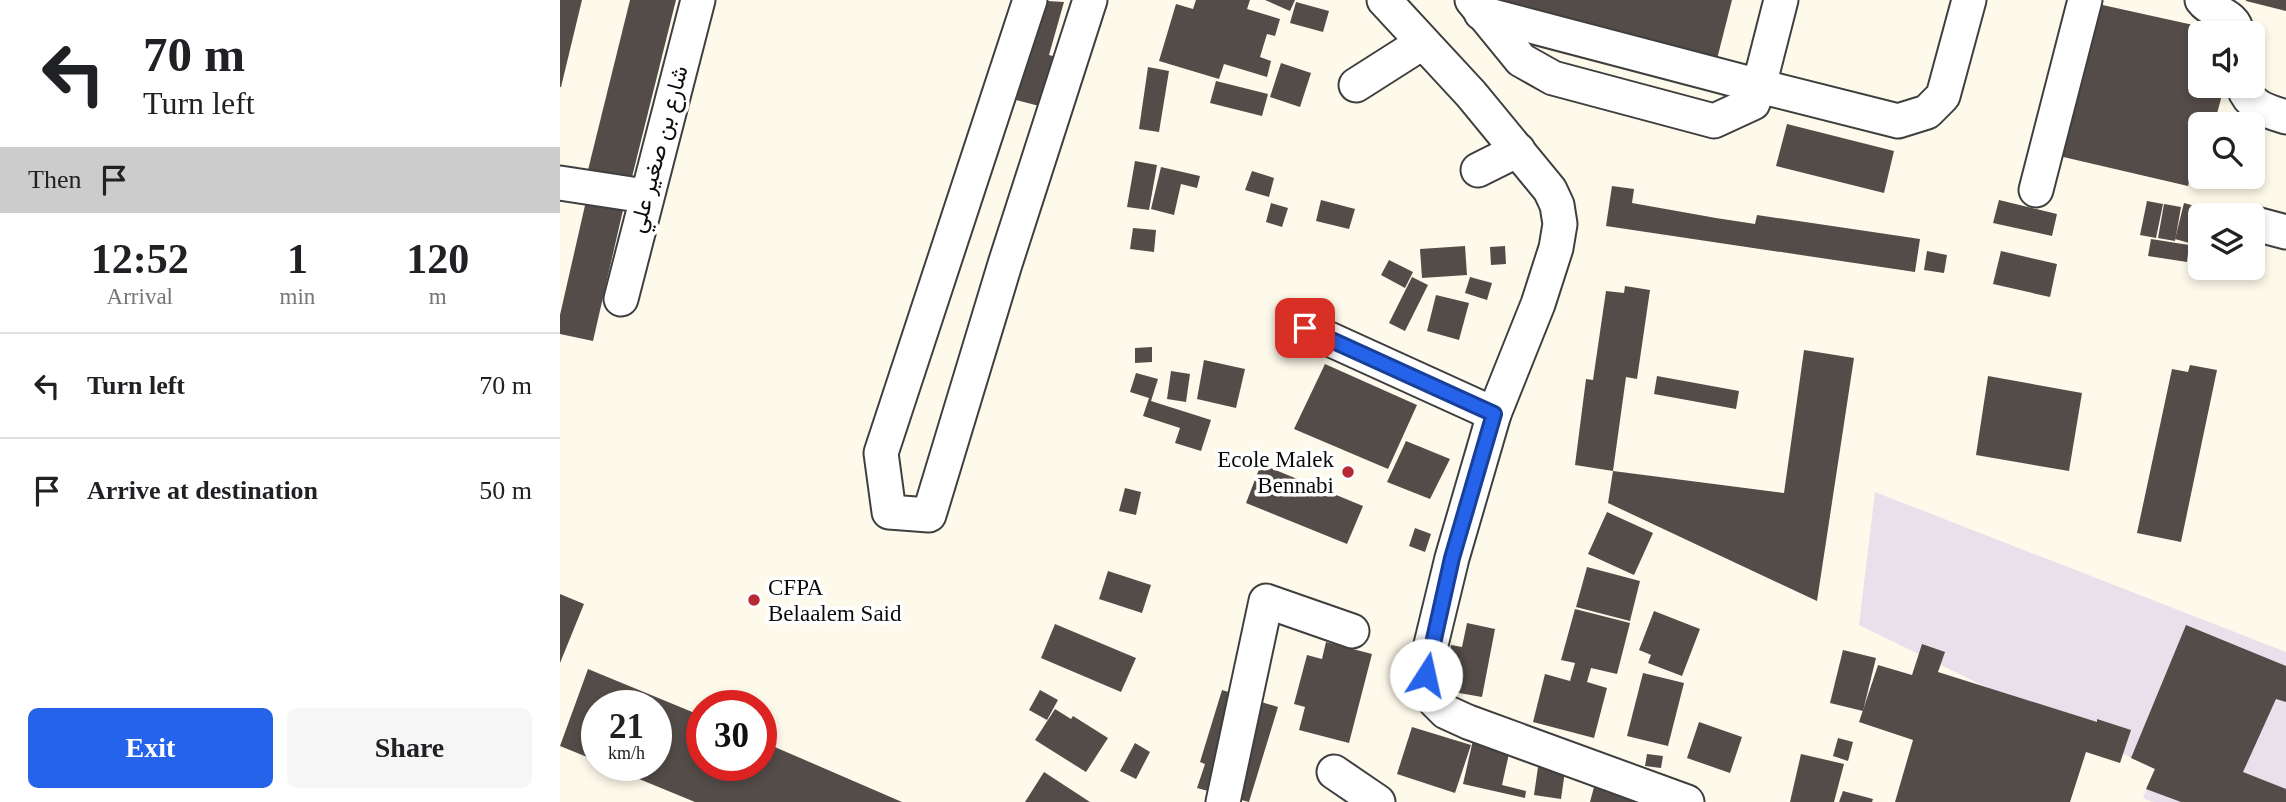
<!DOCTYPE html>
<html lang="en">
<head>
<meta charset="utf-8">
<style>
	:root { --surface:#fff; --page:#f6f6f6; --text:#202124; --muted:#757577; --line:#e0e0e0; --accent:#2563eb }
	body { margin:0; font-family:"Times New Roman",Vazirmatn,serif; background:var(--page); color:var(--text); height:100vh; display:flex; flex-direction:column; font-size:26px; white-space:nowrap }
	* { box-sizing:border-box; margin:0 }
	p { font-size:23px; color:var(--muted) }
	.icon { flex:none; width:38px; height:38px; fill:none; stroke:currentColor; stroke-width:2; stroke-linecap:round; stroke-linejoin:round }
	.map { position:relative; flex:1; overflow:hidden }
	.sheet { display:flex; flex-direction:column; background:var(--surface); width:560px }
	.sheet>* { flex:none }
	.guide { background:#fff; color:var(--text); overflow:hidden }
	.tools { position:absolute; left:1628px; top:21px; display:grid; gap:14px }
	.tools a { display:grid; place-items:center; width:77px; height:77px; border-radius:10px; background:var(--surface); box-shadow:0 4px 10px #0003; font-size:35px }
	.speed { position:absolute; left:21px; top:690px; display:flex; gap:14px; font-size:35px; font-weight:700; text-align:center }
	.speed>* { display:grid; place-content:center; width:91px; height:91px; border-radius:50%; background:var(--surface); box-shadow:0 4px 10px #0003; line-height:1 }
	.speed small { font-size:18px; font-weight:400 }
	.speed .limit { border:10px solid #d22; background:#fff; color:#111 }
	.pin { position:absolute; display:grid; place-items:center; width:60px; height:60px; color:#fff; margin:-30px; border-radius:14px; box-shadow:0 4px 10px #0006 }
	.me { position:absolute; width:77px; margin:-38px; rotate:10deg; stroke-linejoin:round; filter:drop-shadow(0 0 5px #0008) }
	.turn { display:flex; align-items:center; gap:24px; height:147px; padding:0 28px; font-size:32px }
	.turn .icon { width:91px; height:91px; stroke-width:2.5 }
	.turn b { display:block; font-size:49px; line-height:60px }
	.then { display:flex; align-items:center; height:66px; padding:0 28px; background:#0003; gap:14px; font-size:26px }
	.eta { display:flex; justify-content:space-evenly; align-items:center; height:119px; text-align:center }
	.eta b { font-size:42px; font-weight:800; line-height:49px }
	.button { display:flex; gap:14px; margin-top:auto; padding:14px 28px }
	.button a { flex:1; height:80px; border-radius:10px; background:var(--accent); color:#fff; font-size:28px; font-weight:800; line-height:80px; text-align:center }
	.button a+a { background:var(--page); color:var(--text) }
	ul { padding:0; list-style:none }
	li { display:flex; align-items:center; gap:21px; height:105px; padding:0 28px; border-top:2px solid var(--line) }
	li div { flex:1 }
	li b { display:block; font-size:26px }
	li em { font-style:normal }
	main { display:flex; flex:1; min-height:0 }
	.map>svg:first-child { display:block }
	.industrial { fill:#e9e0eb }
	.building { fill:#544c48 }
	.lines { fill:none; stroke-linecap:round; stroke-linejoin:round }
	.minor-casing { stroke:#3f3f3f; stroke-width:37 }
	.minor { stroke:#fff; stroke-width:33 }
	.route-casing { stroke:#184099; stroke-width:18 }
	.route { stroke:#2563eb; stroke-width:12 }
	.poi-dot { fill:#b72935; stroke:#fff; stroke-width:2.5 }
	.labels { text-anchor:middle; stroke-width:7; stroke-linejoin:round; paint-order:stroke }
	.street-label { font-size:23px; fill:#0c0c0c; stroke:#fff }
	.poi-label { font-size:23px; fill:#0c0c0c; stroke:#fff; text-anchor:end }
</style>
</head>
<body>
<main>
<section class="sheet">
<div class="guide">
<div class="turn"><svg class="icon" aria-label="left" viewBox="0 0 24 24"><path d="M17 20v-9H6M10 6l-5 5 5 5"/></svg><div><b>70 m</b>Turn left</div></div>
<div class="then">Then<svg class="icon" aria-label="arrive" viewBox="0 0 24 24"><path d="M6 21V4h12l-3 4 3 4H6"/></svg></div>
</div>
<div class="eta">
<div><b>12:52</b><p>Arrival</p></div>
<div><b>1</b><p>min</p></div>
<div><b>120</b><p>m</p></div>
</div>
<ul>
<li><svg class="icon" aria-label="left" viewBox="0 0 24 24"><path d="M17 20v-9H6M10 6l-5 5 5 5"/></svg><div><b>Turn left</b></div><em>70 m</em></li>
<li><svg class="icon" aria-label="arrive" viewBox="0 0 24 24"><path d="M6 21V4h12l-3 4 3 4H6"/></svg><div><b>Arrive at destination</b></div><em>50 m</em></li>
</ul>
<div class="button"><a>Exit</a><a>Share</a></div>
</section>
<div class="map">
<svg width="1726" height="802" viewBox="0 0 1726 802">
	<rect width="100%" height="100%" fill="#fefaeb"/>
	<polygon class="industrial" points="1315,492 1726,652 1726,802 1593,802 1583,798 1594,769 1299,625"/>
	<g class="building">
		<polygon points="0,0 22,0 1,87 0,87"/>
		<polygon points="70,0 116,0 71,181 28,170"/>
		<polygon points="470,0 504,2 489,55 500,58 487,108 444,97"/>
		<polygon points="636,0 690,0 687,9 720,19 715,36 707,34 700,57 711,61 707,77 664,64 659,79 599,61 616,4 633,9"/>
		<polygon points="705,0 735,0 730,11"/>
		<polygon points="930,0 1172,0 1156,63"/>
		<polygon points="1686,0 1726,0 1726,11 1686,1"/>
		<polygon points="736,2 769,11 763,32 730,23"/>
		<polygon points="1538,4 1665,32 1640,33 1640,86 1659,86 1662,95 1655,121 1640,124 1640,143 1628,186 1499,156"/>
		<polygon points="721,63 751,73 740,107 710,97"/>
		<polygon points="588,67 609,71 599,132 579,129"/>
		<polygon points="656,81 708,94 702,116 650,103"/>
		<polygon points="1227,124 1334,151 1324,193 1216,166"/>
		<polygon points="575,161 597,165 589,210 567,207"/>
		<polygon points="601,167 640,176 637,188 621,184 614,215 591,209"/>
		<polygon points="692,171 714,178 709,197 685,190"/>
		<polygon points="1052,186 1074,189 1072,203 1156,218 1195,224 1197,215 1360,239 1355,272 1046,226"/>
		<polygon points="761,200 795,209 789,229 756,221"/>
		<polygon points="1439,200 1497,214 1492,236 1433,223"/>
		<polygon points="26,201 63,210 33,341 0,334 0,315"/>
		<polygon points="1587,201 1603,204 1596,238 1580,235"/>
		<polygon points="711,203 728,208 722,227 706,222"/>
		<polygon points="1624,203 1642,208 1633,244 1615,239"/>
		<polygon points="1604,204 1621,207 1615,241 1598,238"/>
		<polygon points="573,228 596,230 594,252 570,249"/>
		<polygon points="1591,239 1629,245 1627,262 1588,256"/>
		<polygon points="905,246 907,275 862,278 860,249"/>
		<polygon points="945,246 946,264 931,265 930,247"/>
		<polygon points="1367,251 1387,255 1384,273 1364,270"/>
		<polygon points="1441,251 1497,264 1490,297 1433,284"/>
		<polygon points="829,260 853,272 845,288 821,275"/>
		<polygon points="852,277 868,285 845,331 829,323"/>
		<polygon points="910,277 932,283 927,300 905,293"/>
		<polygon points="1065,286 1090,290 1077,379 1066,377 1053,471 1015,465 1026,379 1033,380 1046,291 1064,293"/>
		<polygon points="876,295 909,303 899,340 867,331"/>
		<polygon points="592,347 592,362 575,363 575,348"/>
		<polygon points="1244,350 1294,358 1257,601 1048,503 1053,471 1224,493"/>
		<polygon points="644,360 685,369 676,408 637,399"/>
		<polygon points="765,364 857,405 828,469 734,429"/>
		<polygon points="1630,365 1657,370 1621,542 1577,533 1612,369 1628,372"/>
		<polygon points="611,371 630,374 626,402 607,399"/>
		<polygon points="576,373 598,379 591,401 651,420 641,451 615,443 620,428 583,416 589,398 570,392"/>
		<polygon points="1097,376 1179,391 1176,409 1094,394"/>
		<polygon points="1428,376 1522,393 1509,471 1416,455"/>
		<polygon points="846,441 890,459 870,499 827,482"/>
		<polygon points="701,464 803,506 787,544 686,503"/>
		<polygon points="565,488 581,492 576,515 559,511"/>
		<polygon points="1047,512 1093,533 1074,575 1028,554"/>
		<polygon points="855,528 871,534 865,552 849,546"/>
		<polygon points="1027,567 1080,581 1070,621 1016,607"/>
		<polygon points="548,571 591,585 582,613 539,599"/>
		<polygon points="0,594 24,604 0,663"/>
		<polygon points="1015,609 1070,623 1057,674 1031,668 1027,682 1047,688 1034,738 973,722 985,674 1010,681 1015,663 1001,660"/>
		<polygon points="1094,611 1140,629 1122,676 1088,663 1091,655 1079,650"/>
		<polygon points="907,623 935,629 922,697 882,690 891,645 902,647"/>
		<polygon points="495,624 576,658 561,692 481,658"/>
		<polygon points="1626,625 1726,666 1726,702 1716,699 1683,772 1726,789 1726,802 1621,802 1586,789 1595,769 1571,758"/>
		<polygon points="766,642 812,654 789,743 739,730 745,707 734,704 747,655 762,659"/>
		<polygon points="1362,644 1385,652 1378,672 1537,722 1537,719 1571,730 1560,763 1526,752 1510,802 1335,802 1353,740 1299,722 1318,665 1352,675"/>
		<polygon points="1283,650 1316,658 1303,711 1270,703"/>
		<polygon points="28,669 142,716 142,765 201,765 201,741 342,802 135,802 45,765 96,765 96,705 37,705 37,761 0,746"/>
		<polygon points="1083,673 1124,683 1108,746 1067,736"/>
		<polygon points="480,690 498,700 487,720 469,710"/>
		<polygon points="662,690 718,707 689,802 637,788 645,764 640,762"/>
		<polygon points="495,709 511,719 513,716 548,738 526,772 475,740"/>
		<polygon points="1139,722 1182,737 1170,773 1127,758"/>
		<polygon points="852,727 911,745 895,793 837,774"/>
		<polygon points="1278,738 1293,742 1288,761 1273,756"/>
		<polygon points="913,740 950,749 942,785 966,791 965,798 903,784"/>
		<polygon points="575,743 590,752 576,779 560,771"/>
		<polygon points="1087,754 1103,756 1101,768 1085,766"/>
		<polygon points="1241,754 1284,764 1274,802 1230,802"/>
		<polygon points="978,767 1005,771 1001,799 974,795"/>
		<polygon points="484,772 530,802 465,802"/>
		<polygon points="1034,787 1085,801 1084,802 1030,802"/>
		<polygon points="1283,791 1313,799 1312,802 1279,802"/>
	</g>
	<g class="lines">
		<g class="minor-casing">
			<g id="minor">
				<polyline points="470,0 321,453 329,512 369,515 445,264 530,0"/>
				<polyline points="824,0 911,94 990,190 997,205 1000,224 996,248 978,304 934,414 892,558 867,661 868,691 875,701 886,712 908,722 1127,802"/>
				<polyline points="912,0 961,60 993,78 1154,121 1193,103 1199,86 1338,121 1367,112 1383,96 1409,0"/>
				<path d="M1642,0c10,14 33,13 35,33"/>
				<polyline points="921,13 1199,86 1221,0"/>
				<polyline points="796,85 862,43"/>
				<path d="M1683,86c7,21 23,25 43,31"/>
				<polyline points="918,170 958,150"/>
				<polyline points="0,183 85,196"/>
				<polyline points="1476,190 1525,0"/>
				<polyline points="1692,223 1726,232"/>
				<polyline points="61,299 138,0"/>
				<polyline points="745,328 934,414"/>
				<polyline points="774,772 818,802"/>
				<polyline points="663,802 706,601 792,631"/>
			</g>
		</g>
		<use href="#minor" class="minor"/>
	</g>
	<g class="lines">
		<g class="route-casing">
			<polyline id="route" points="745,328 934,414 892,558 866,675"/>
		</g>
		<use href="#route" class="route"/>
	</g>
	<g class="poi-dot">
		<circle cx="788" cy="472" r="7"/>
		<circle cx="194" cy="600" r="7"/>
	</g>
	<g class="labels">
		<g class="street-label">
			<text transform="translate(98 149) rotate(-75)" y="8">شارع بن صغير علي</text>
		</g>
		<g class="poi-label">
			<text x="774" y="467">Ecole Malek<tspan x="774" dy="26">Bennabi</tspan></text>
			<text x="208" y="595" text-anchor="start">CFPA<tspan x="208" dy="26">Belaalem Said</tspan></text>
		</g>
	</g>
</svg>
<div class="tools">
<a><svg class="icon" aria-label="sound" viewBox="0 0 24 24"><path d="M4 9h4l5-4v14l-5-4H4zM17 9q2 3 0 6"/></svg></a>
<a><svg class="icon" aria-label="search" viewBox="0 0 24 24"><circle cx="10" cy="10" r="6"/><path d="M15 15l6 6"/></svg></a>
<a><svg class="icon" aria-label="layers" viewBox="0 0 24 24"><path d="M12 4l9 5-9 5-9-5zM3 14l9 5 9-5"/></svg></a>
</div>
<div class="speed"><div>21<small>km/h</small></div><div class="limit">30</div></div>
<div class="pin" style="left:745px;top:328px;background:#d93025"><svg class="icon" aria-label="arrive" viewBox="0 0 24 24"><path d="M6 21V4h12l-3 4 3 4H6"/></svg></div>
<svg class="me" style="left:866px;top:675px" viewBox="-20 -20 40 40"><circle r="19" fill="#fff"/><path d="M0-13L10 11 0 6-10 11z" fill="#2563eb"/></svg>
</div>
</main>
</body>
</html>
